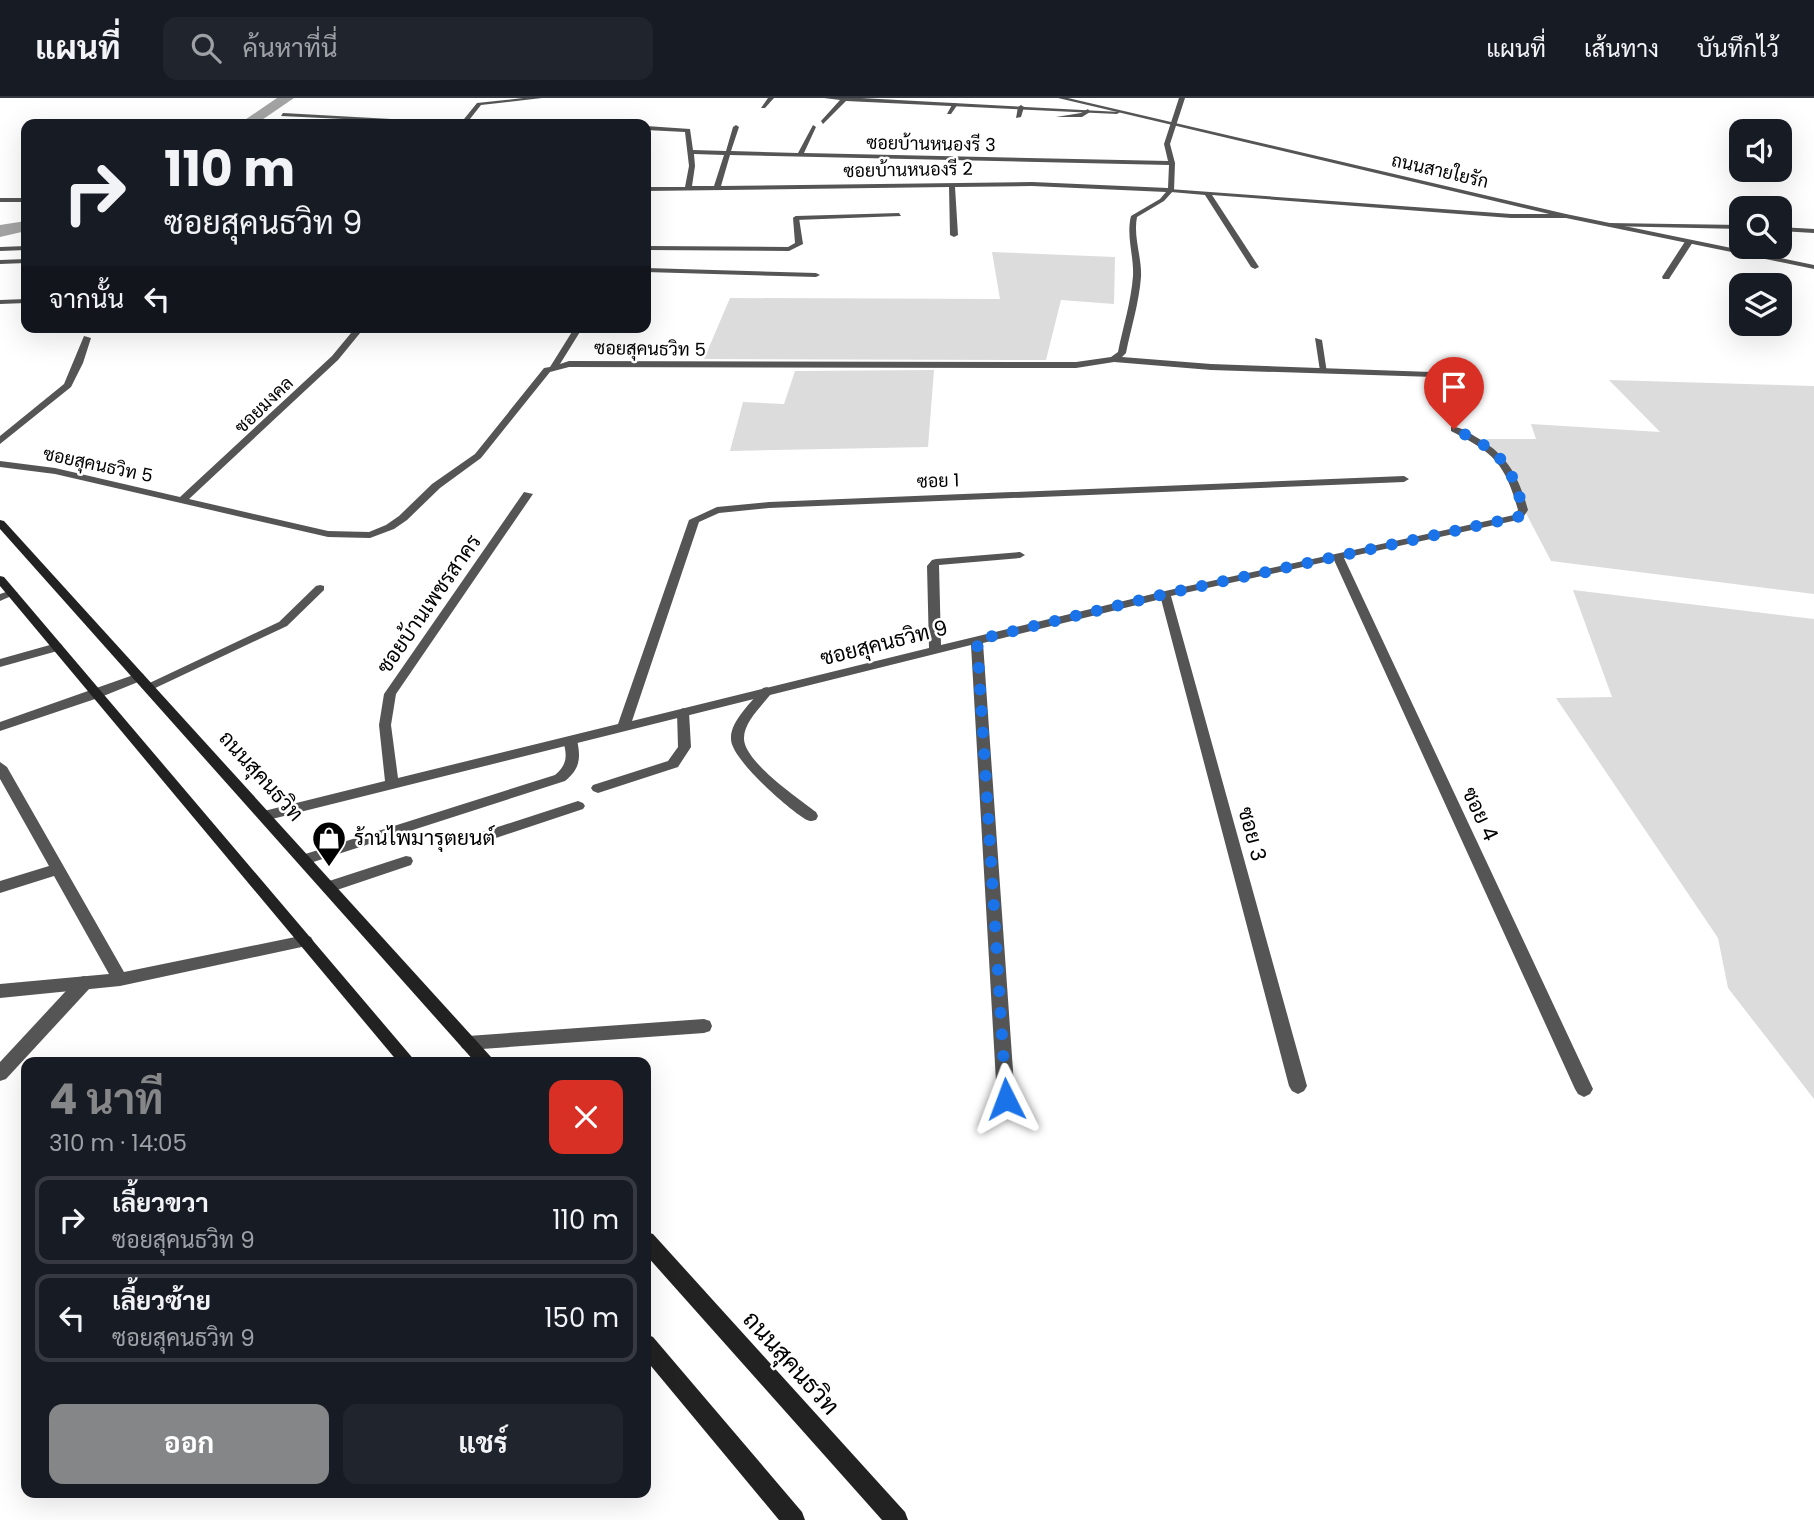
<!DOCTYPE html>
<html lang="th">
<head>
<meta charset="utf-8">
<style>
	:root { --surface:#171b24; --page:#20242c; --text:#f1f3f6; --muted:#9ea1a6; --line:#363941; --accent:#858687 }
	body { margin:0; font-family:Poppins,Sarabun,sans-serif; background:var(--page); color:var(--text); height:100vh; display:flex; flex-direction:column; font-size:26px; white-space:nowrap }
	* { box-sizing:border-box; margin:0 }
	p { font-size:23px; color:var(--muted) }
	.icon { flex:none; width:38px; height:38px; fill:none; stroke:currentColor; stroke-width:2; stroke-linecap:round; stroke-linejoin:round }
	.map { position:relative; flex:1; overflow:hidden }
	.side { position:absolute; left:21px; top:959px; width:630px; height:441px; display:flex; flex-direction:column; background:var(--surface); border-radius:14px; box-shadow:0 7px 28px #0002 }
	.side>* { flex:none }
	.banner { position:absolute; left:21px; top:21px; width:630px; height:214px; border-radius:14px; box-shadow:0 7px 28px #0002; background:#171b24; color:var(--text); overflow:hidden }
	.tools { position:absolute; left:1729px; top:21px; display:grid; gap:14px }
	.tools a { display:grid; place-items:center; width:63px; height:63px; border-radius:14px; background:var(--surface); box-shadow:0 7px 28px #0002; font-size:35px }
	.pin { position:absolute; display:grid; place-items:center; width:60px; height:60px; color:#fff; margin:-72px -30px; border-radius:50% 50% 50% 0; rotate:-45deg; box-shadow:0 0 7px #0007 }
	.pin .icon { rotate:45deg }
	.me { position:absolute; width:77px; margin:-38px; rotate:357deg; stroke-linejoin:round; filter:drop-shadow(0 0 5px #0008) }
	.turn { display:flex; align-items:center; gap:24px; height:147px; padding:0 28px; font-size:32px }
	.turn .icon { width:91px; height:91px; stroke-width:2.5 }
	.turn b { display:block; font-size:49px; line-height:60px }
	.then { display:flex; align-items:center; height:66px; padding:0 28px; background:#0003; gap:14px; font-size:26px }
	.round { display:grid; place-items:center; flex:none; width:74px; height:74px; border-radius:14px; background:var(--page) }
	.summary { display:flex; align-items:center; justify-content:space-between; height:119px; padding:0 28px }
	h1 { font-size:42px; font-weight:700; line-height:52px; color:var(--accent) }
	.primary-button { display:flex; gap:14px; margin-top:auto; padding:14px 28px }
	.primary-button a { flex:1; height:80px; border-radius:14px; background:var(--accent); color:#fff; font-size:28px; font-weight:700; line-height:80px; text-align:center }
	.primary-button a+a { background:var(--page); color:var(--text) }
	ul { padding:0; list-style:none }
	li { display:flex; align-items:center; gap:21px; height:88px; margin:0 14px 10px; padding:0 14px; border:4px solid var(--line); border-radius:14px }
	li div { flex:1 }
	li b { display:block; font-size:26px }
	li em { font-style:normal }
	header { display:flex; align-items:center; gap:42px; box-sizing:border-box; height:98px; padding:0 35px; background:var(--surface); border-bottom:2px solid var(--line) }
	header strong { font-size:33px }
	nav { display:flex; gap:38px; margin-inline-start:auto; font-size:24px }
	.search { width:490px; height:63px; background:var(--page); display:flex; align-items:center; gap:18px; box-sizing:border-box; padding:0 24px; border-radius:14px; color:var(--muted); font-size:26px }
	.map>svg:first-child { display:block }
	.green { fill:#dcdcdc }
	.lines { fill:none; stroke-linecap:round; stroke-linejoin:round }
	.canal { fill:#a3a3a3; fill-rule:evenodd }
	.service { fill:#555; fill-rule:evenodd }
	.minor { fill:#555; fill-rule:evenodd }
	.tertiary { fill:#555; fill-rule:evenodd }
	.secondary { fill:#222; fill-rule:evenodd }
	.route { stroke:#1a73e8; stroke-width:12; stroke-dasharray:0 21.6 }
	.labels { text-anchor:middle; stroke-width:5; stroke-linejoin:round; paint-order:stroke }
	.far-street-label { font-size:18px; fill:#000; stroke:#fff }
	.street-label { font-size:21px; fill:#000; stroke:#fff }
	.poi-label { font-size:21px; fill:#000; stroke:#fff; text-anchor:start }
	.near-street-label { font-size:24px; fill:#000; stroke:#fff }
</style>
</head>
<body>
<header>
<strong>แผนที่</strong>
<div class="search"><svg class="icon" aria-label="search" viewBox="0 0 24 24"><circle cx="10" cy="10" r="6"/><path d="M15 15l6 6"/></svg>ค้นหาที่นี่</div>
<nav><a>แผนที่</a><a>เส้นทาง</a><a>บันทึกไว้</a></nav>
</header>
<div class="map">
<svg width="1814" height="1422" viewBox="0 0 1814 1422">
	<rect width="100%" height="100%" fill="#fff"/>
	<g class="green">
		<polygon points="992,154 1115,159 1114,206 1061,202 1046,262 704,261 730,200 1000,201"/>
		<polygon points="934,272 928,349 730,353 743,304 784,306 795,273"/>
		<polygon points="1609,282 1814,288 1814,496 1551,463 1487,341 1536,341 1531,326 1660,334"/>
		<polygon points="1573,492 1814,521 1814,1001 1728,890 1718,840 1556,600 1612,599"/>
	</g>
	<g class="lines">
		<g class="canal">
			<polygon points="277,0 294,0 256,26 239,26"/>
			<polygon points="26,123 26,133 0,139 0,127"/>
		</g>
		<g class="service">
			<polygon points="768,0 774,0 765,10 761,10"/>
			<polygon points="953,5 958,6 951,16 947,16"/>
			<polygon points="1021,7 1024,9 1021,19 1016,20 1018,9"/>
			<polygon points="1088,11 1090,14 1082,19 1056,19 1081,15"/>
			<polygon points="1169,91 1511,116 1566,116 1569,118 1566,120 1511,120 1212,97 1259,169 1255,171 1251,169 1205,97 1171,94"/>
			<polygon points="899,115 901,118 796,122 793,120 796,118"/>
			<polygon points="1686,142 1693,144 1669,181 1663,181 1662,179"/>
			<polygon points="1315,240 1322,242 1327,275 1320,273"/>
			<polygon points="57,545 61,546 63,549 61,552 0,569 0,561"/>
			<path d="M767,589l6,4c-9,13 -29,30 -29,47 -1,23 55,61 72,74l2,4 -2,4c-5,1 -5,2 -11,-1 -17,-10 -74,-60 -74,-80 -1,-18 21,-37 32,-51z"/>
			<polygon points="683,610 689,614 691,649 678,669 598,695 593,693 591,690 593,687 668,663 678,649 677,614"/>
			<path d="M570,638l7,4c4,18 3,29 -12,41l-261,84 -5,-1 -2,-4 2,-4 256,-81c13,-11 12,-20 8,-35z"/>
			<polygon points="578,703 583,705 585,708 583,711 484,744 477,739 479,735"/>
			<polygon points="406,758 411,759 413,763 411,767 328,795 323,793 321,789 323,785"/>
			<polygon points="84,878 90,880 92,885 90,890 6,981 0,983 0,964 78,880"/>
			<polygon points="704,921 710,923 712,928 710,933 704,935 468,952 462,950 460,945 462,940 468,938"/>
		</g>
		<g class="minor">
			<polygon points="523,0 542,0 481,7 466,26 460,26 477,5"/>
			<polygon points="824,0 861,0 1120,14 1117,16 846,3 823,26 821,23 840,2"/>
			<path d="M1179,0h6l-15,46 5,19 -1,27 -10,11 -27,16c-4,20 5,40 4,60 -2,26 -10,51 -15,76l-4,4 89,7 220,8 4,3 -1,2 -223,-7 -97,-8 -38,6 -507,-1 -19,5 -69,86 -41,30 -33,32 -13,9 -24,9 -42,-1 -273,-63 -55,-7v-6l55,7 125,29 152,-141 24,-29h9l-27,33 -149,139 139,32 41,1 17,-7 13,-9 33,-32 43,-30 69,-86 6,-1 25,-40h8l-23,37 9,-3 507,1 35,-5 7,-5c5,-25 13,-50 15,-76 1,-20 -7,-40 -2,-60l29,-17 6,-7 -134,-6 -77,1 3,48 -4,2 -4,-2 -1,-48 -303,4v-4h39l4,-21 -4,-34 -39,-2v-4l44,3 3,21 33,1 7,-24 3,-2 3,2 -8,24 67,2 15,-28 3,2 -12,26 364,8 -4,-17zM694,56l30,1 -10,31h-22l3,-20zM730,57l439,10 -1,23 -136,-6 -311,4z"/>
			<polygon points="283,15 445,24 448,26 281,18"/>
			<rect x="0" y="100" width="26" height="4"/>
			<polygon points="796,118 799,120 803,146 789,153 646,152 646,148 788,149 795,145 793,120"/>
			<polygon points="1608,125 1741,127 1741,131 1606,128"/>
			<polygon points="1780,129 1814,131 1814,135 1780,133"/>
			<polygon points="26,148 26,152 0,153 0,149"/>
			<polygon points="26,161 26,165 0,166 0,162"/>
			<polygon points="646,170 816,175 820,177 816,179 646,174"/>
			<polygon points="26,201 26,205 0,206 0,202"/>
			<polygon points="84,238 91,240 83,265 71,289 0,346 0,338 64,286"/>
			<path d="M1451,329c9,-1 17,5 25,10 31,17 43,40 52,73l-6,9 -178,39 249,531 -3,5 -6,3 -6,-3 -3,-5 -241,-529 -163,36 136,490 -3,5 -6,3 -6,-3 -3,-5 -128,-487 -178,44 32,456 -3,5 -6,3 -6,-3 -3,-5 -26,-454 -707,176 -7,-5 7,-5 121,-30 -6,-56 5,-31 140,-202 9,2 -137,200 -5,31 7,53 220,-54 71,-204 28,-13 52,-5 635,-26 5,3 -5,3 -635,26 -50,5 -20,9 -67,199 297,-73 -2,-82 5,-6 4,-1 84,-7 5,3 -5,3 -81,7 2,80 224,-54 349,-76 4,-5c-13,-47 -24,-57 -67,-79z"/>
			<polygon points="320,487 324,488 324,492 287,528 151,592 147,593 141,589 279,524 316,488"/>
			<polygon points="12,492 18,495 0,503 0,496"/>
			<polygon points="0,664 7,669 124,874 305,837 311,839 313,843 311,847 120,888 0,900 0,886 109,876 54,778 0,795 0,783 49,768 0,681"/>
		</g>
		<g class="tertiary">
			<polygon points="1058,0 1068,0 1566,116 1814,167 1814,171 1566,120"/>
			<polygon points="139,575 143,576 145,579 143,582 101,599 0,633 0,624"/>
		</g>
		<g class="secondary">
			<polygon points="0,422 4,423 491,959 493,964 475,964 0,431"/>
			<polygon points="0,478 4,479 416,964 398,964 0,488"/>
			<polygon points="646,1134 653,1136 905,1414 908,1422 882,1422 646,1157"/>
			<polygon points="646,1236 653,1239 802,1414 805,1422 779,1422 646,1262"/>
		</g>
	</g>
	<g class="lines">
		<path class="route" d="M1006,1001l-29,-459 188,-46 353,-77 5,-7c-12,-50 -26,-60 -69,-81"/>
	</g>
	<defs>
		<g id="shop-pin" transform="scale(1.75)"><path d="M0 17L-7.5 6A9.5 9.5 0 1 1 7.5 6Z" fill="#000" stroke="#fff"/><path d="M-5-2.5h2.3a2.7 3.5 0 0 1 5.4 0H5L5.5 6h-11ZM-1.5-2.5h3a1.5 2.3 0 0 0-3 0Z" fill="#fff"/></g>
	</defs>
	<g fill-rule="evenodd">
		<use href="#shop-pin" x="329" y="740"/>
	</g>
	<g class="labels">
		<g class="far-street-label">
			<text transform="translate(931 46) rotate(1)" y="6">ซอยบ้านหนองรี 3</text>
			<text transform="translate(908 72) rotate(-1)" y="6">ซอยบ้านหนองรี 2</text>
			<text transform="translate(1440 73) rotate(13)" y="6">ถนนสายใยรัก</text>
			<text transform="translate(650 251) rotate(1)" y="6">ซอยสุคนธวิท 5</text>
			<text transform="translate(264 307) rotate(-44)" y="6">ซอยมงคล</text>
			<text transform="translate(98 367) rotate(12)" y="6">ซอยสุคนธวิท 5</text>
			<text transform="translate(938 383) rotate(-2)" y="6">ซอย 1</text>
		</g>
		<g class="street-label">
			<text transform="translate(429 506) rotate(-55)" y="7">ซอยบ้านเพชรสาคร</text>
			<text transform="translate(884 545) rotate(-14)" y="7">ซอยสุคนธวิท 9</text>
			<text transform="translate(261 678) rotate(48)" y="7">ถนนสุคนธวิท</text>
			<text transform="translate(1480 716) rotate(65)" y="7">ซอย 4</text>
			<text transform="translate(1252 736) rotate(75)" y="7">ซอย 3</text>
		</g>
		<g class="poi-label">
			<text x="354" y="747">ร้านไพมารุตยนต์</text>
		</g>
		<g class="near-street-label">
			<text transform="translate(791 1265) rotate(48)" y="8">ถนนสุคนธวิท</text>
		</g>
	</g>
</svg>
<div class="tools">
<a><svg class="icon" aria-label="sound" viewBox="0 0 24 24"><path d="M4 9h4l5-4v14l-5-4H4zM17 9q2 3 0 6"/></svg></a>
<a><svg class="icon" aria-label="search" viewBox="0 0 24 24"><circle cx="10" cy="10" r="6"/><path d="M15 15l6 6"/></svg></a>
<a><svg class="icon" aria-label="layers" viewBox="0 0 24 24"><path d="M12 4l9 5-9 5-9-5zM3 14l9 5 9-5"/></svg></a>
</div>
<div class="pin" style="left:1454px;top:331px;background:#d93025"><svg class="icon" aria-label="arrive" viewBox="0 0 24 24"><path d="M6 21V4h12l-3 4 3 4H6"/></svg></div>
<svg class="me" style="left:1006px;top:1001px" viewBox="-20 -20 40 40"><path d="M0-17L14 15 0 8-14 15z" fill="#1a73e8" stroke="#fff" stroke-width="4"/></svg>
<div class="banner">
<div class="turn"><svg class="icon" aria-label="right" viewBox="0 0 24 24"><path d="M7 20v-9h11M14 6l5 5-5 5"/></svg><div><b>110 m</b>ซอยสุคนธวิท 9</div></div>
<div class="then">จากนั้น<svg class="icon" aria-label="left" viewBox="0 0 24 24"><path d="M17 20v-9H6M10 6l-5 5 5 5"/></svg></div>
</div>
<section class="side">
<div class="summary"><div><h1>4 นาที</h1><p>310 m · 14:05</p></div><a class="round" style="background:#d93025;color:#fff"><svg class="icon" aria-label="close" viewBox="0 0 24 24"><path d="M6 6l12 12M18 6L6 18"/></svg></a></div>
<ul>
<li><svg class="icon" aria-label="right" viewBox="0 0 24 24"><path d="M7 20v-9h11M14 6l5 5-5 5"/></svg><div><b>เลี้ยวขวา</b><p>ซอยสุคนธวิท 9</p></div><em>110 m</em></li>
<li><svg class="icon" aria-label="left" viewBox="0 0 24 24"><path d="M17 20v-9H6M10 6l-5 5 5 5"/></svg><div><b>เลี้ยวซ้าย</b><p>ซอยสุคนธวิท 9</p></div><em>150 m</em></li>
</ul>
<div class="primary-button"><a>ออก</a><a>แชร์</a></div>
</section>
</div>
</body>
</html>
